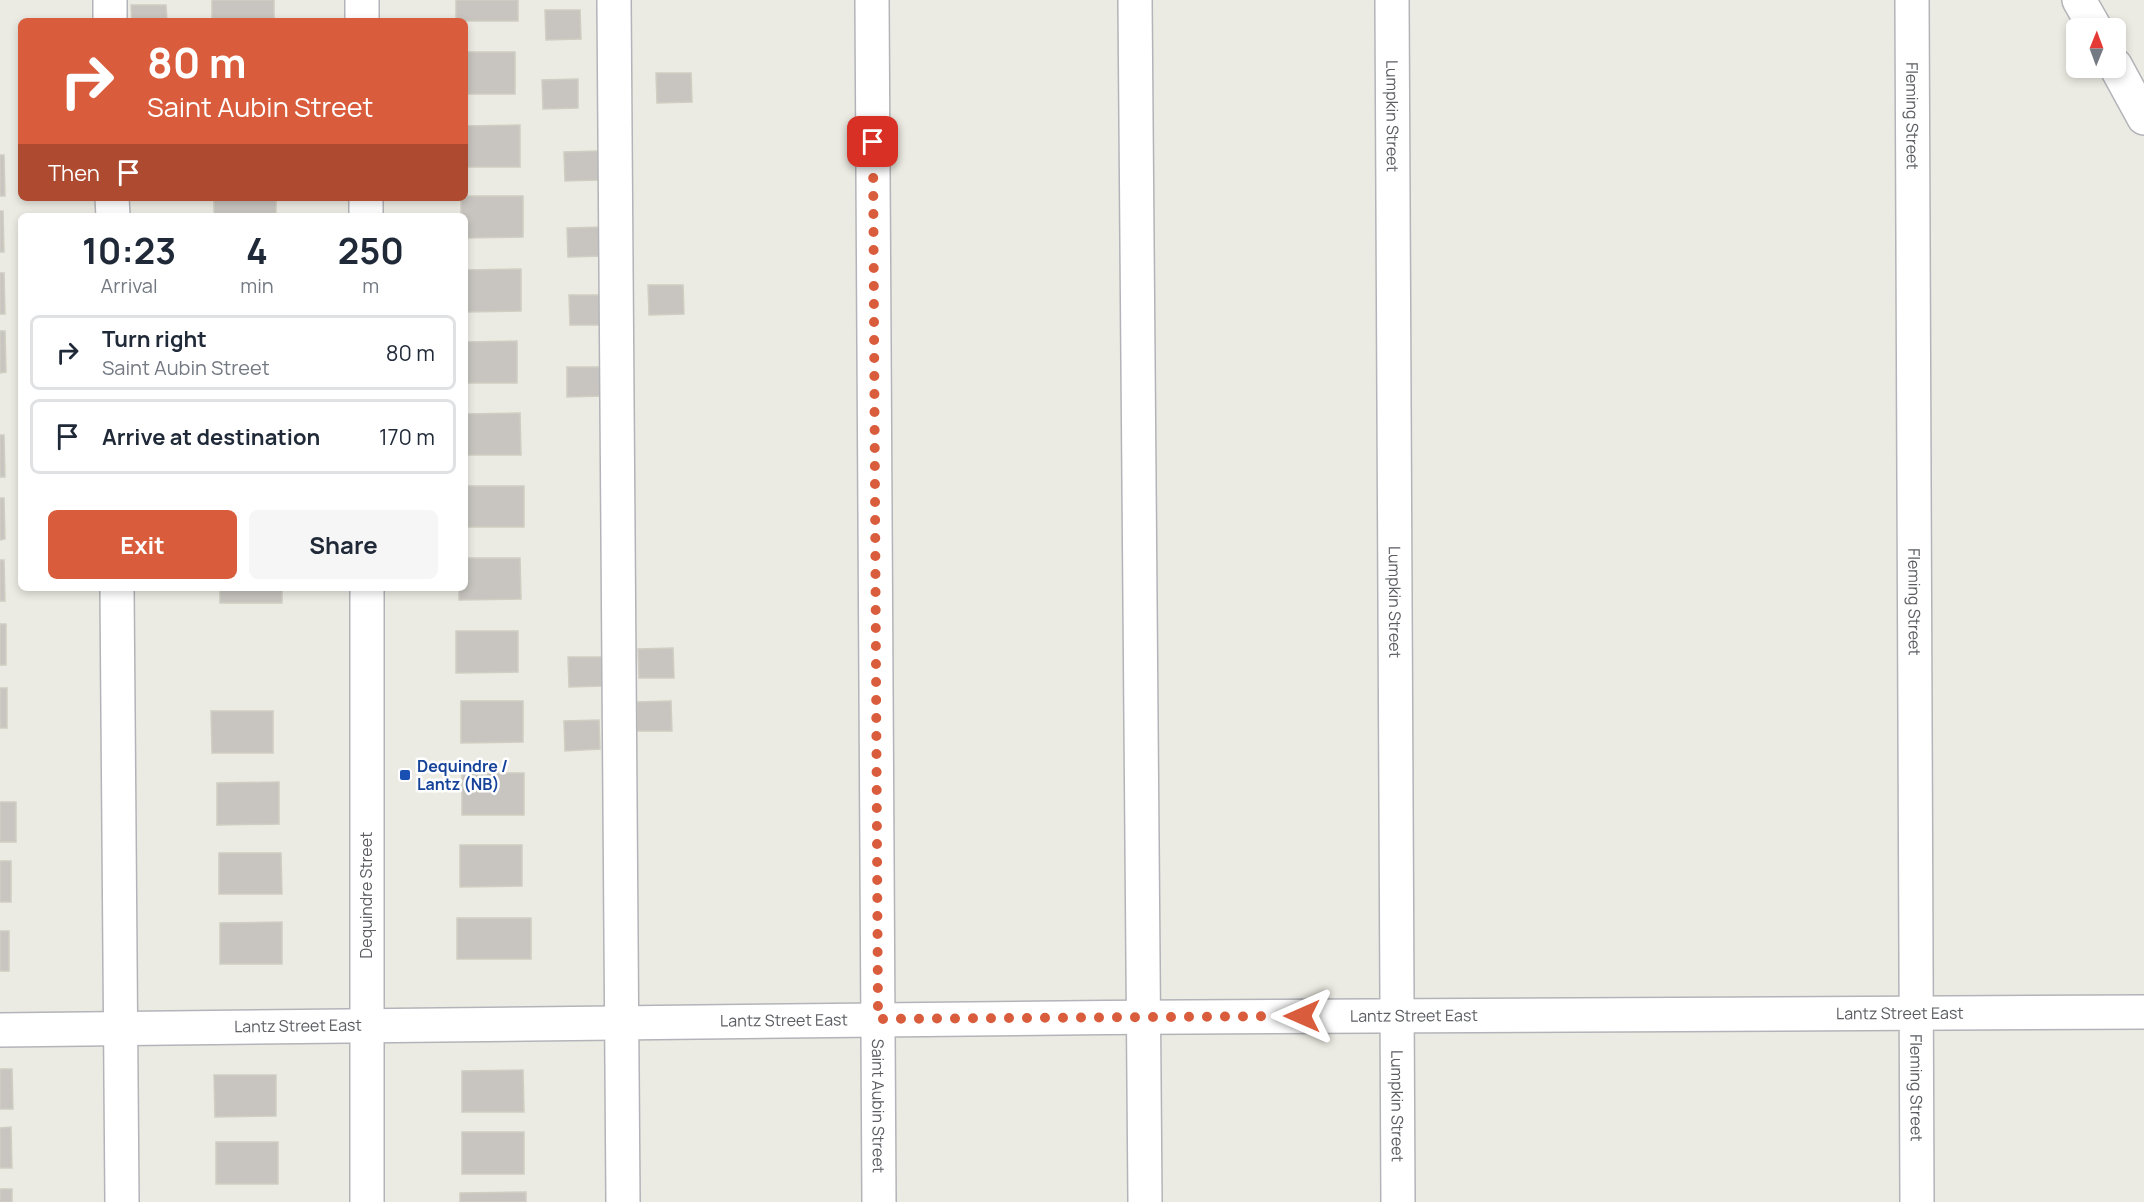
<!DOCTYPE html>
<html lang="en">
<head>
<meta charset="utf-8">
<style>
	:root { --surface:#fff; --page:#f6f6f7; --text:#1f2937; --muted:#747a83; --line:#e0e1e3; --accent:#d95d3c }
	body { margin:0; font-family:Manrope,sans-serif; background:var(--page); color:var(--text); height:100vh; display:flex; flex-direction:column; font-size:22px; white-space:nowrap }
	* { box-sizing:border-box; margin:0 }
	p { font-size:20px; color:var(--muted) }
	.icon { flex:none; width:33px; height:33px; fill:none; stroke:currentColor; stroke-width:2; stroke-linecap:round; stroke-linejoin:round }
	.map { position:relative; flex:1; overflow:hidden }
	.panel { position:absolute; left:18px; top:213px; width:450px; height:378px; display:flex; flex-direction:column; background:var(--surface); border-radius:9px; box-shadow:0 3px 9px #0003 }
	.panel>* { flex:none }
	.top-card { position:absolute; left:18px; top:18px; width:450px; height:183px; border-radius:9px; box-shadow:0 3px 9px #0003; background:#d95d3c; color:#fff; overflow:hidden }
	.needle { width:39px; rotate:1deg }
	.fabs { position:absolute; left:2066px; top:18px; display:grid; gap:12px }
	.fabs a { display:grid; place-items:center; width:60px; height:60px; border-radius:9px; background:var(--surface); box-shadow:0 3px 9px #0003; font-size:30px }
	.pin { position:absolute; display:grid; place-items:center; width:51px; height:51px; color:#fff; margin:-26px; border-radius:12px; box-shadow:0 3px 9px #0006 }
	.me { position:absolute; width:66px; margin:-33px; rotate:270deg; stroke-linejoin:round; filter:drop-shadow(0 0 4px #0008) }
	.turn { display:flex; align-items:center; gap:21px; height:126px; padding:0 30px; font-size:27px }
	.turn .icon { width:78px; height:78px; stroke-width:2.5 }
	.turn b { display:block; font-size:42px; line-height:51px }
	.then { display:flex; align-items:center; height:57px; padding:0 30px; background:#0003; gap:12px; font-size:22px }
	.eta { display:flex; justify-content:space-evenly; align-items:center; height:102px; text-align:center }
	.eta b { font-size:36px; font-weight:700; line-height:42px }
	.primary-button { display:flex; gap:12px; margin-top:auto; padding:12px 30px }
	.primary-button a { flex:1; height:69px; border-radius:9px; background:var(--accent); color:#fff; font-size:24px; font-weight:700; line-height:69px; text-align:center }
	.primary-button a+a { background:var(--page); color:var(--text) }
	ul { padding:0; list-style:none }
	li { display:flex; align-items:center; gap:18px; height:75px; margin:0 12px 9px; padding:0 18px; border:3px solid var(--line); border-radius:9px }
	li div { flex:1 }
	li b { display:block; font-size:22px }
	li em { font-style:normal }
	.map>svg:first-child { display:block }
	.building { fill:#c8c5c0; stroke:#d0cec2; stroke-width:1.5 }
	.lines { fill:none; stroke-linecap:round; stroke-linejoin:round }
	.minor-casing { stroke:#b3b4b9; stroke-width:36 }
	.minor { stroke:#fff; stroke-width:33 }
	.route { stroke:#d95d3c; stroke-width:10; stroke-dasharray:0 18 }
	.transit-dot { fill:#1a4fb4; stroke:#fff; stroke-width:2 }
	.labels { text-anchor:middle; stroke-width:5; stroke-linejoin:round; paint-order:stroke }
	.street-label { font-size:16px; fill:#5b5d62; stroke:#fff }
	.transit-label { font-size:16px; font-weight:bold; fill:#164399; stroke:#fff; text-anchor:start }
</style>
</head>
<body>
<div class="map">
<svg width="2144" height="1202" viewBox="0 0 2144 1202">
	<rect width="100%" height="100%" fill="#ecebe3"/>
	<g class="building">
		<rect x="212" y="0" width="62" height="21"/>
		<rect x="456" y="0" width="62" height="21"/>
		<polygon points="131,5 166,5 167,21 132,21"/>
		<polygon points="545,10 580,10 581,39 546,40"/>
		<rect x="465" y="52" width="50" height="42"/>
		<polygon points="656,73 691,73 692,102 657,103"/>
		<polygon points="578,79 578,108 543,109 542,80"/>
		<polygon points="520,125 520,167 465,167 465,126"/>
		<polygon points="599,151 599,180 565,181 564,152"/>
		<polygon points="0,155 4,155 5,196 0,196"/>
		<polygon points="465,196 523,196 523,237 465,238 465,216 461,216 461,198 465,198"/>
		<rect x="214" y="198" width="62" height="18"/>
		<polygon points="0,211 3,211 4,252 0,252"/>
		<polygon points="602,227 603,256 568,257 567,228"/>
		<polygon points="521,269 521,311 465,312 465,270"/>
		<polygon points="0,273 4,273 5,314 0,314"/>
		<polygon points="648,285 683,285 684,314 649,315"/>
		<polygon points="569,295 604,295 605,325 570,325"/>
		<polygon points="0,331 5,331 6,372 0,373"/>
		<polygon points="517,341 517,383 465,383 465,342"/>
		<polygon points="567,367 602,367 602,396 567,397"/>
		<polygon points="520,413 521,455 465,455 465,414"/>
		<polygon points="0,435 4,435 5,477 0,477"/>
		<rect x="465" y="486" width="59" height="41"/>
		<polygon points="0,498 4,498 5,539 0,540"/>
		<polygon points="465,558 520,558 521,599 459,600 459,588 465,588"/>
		<polygon points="0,560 4,560 5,601 0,601"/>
		<rect x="220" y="588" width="62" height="15"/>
		<rect x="0" y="624" width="6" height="41"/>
		<polygon points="456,631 518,631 518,672 456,673"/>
		<polygon points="673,648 674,678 639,678 638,649"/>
		<polygon points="568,657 603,657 603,686 569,687"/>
		<rect x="0" y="688" width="7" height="40"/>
		<polygon points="461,701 523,701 523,742 461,743"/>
		<polygon points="671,701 672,731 637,731 637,702"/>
		<polygon points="211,711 273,711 273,753 212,753"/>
		<polygon points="599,720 600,749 565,751 564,721"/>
		<rect x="462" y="773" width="62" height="42"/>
		<polygon points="279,782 279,824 217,825 217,783"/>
		<rect x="0" y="802" width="16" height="40"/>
		<polygon points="460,845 522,845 522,886 460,887"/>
		<polygon points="219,853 281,853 282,894 219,894"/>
		<rect x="0" y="861" width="11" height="41"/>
		<rect x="457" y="918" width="74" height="41"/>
		<polygon points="282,922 282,964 220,964 220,923"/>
		<rect x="0" y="931" width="9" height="40"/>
		<polygon points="0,1069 12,1069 13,1109 0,1109"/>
		<polygon points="523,1070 524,1112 462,1112 462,1071"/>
		<polygon points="214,1075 276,1075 276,1116 215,1117"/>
		<polygon points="11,1127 12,1168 0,1168 0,1128"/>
		<rect x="462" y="1132" width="62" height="42"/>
		<rect x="216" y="1142" width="62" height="42"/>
		<rect x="0" y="1189" width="12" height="13"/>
		<polygon points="526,1192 526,1202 460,1202 460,1193"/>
	</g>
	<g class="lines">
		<g class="minor-casing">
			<g id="minor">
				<polyline points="110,0 110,21"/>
				<polyline points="362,0 362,21"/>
				<polyline points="614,0 623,1202"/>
				<path id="s1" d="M872,0l7,1202"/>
				<polyline points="1135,0 1145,1202"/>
				<path id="s2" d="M1392,0l6,1202"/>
				<path id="s3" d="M1912,0l5,1202"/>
				<polyline points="2079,0 2095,28"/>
				<polyline points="2115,65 2144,118"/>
				<polyline points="112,198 113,216"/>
				<polyline points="366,198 366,216"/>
				<polyline points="117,588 122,1202"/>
				<path id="s4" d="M0,1030c715,-12 1429,-15 2144,-18"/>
				<polyline points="367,1202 367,588"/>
			</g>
		</g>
		<use href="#minor" class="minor"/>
	</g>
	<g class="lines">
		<polyline class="route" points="873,142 878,1019 1302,1016"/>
	</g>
	<rect class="transit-dot" x="399" y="769" width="12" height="12" rx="3"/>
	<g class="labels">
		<g class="street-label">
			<text dy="6" stroke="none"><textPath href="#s2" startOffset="116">Lumpkin Street</textPath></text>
			<text dy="6" stroke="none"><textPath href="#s3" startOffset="116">Fleming Street</textPath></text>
			<text dy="6" stroke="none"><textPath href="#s2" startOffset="602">Lumpkin Street</textPath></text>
			<text dy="6" stroke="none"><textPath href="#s3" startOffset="602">Fleming Street</textPath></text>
			<text transform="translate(366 895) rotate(-90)" y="6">Dequindre Street</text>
			<text dy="6" stroke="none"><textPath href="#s4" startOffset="1900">Lantz Street East</textPath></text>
			<text dy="6" stroke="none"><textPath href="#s4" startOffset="1414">Lantz Street East</textPath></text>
			<text dy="6" stroke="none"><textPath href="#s4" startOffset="784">Lantz Street East</textPath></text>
			<text dy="6" stroke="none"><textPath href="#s4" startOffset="298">Lantz Street East</textPath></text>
			<text dy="6" stroke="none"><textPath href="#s3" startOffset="1088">Fleming Street</textPath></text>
			<text dy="6" stroke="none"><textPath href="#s1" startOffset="1106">Saint Aubin Street</textPath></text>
			<text dy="6" stroke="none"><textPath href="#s2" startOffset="1106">Lumpkin Street</textPath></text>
		</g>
		<g class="transit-label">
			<text x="417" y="772">Dequindre /<tspan x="417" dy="18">Lantz (NB)</tspan></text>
		</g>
	</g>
</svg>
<div class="fabs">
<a><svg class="needle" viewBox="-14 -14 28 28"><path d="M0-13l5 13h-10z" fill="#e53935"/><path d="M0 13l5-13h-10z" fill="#747a83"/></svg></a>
</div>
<div class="pin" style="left:873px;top:142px;background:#d93025"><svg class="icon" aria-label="arrive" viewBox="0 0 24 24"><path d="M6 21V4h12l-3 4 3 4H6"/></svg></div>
<svg class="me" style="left:1302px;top:1016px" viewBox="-20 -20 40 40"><path d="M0-17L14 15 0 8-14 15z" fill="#d95d3c" stroke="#fff" stroke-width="4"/></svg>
<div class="top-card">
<div class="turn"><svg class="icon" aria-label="right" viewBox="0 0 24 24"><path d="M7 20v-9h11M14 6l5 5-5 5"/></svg><div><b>80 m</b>Saint Aubin Street</div></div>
<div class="then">Then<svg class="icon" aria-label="arrive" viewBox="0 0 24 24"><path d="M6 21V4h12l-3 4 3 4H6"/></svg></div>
</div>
<section class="panel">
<div class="eta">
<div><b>10:23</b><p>Arrival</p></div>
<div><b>4</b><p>min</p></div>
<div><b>250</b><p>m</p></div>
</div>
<ul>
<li><svg class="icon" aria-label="right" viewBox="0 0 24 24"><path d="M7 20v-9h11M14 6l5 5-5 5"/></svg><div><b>Turn right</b><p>Saint Aubin Street</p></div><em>80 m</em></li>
<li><svg class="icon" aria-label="arrive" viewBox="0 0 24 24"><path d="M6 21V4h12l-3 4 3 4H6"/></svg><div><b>Arrive at destination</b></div><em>170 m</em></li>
</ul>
<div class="primary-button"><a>Exit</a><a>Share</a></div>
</section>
</div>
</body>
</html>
